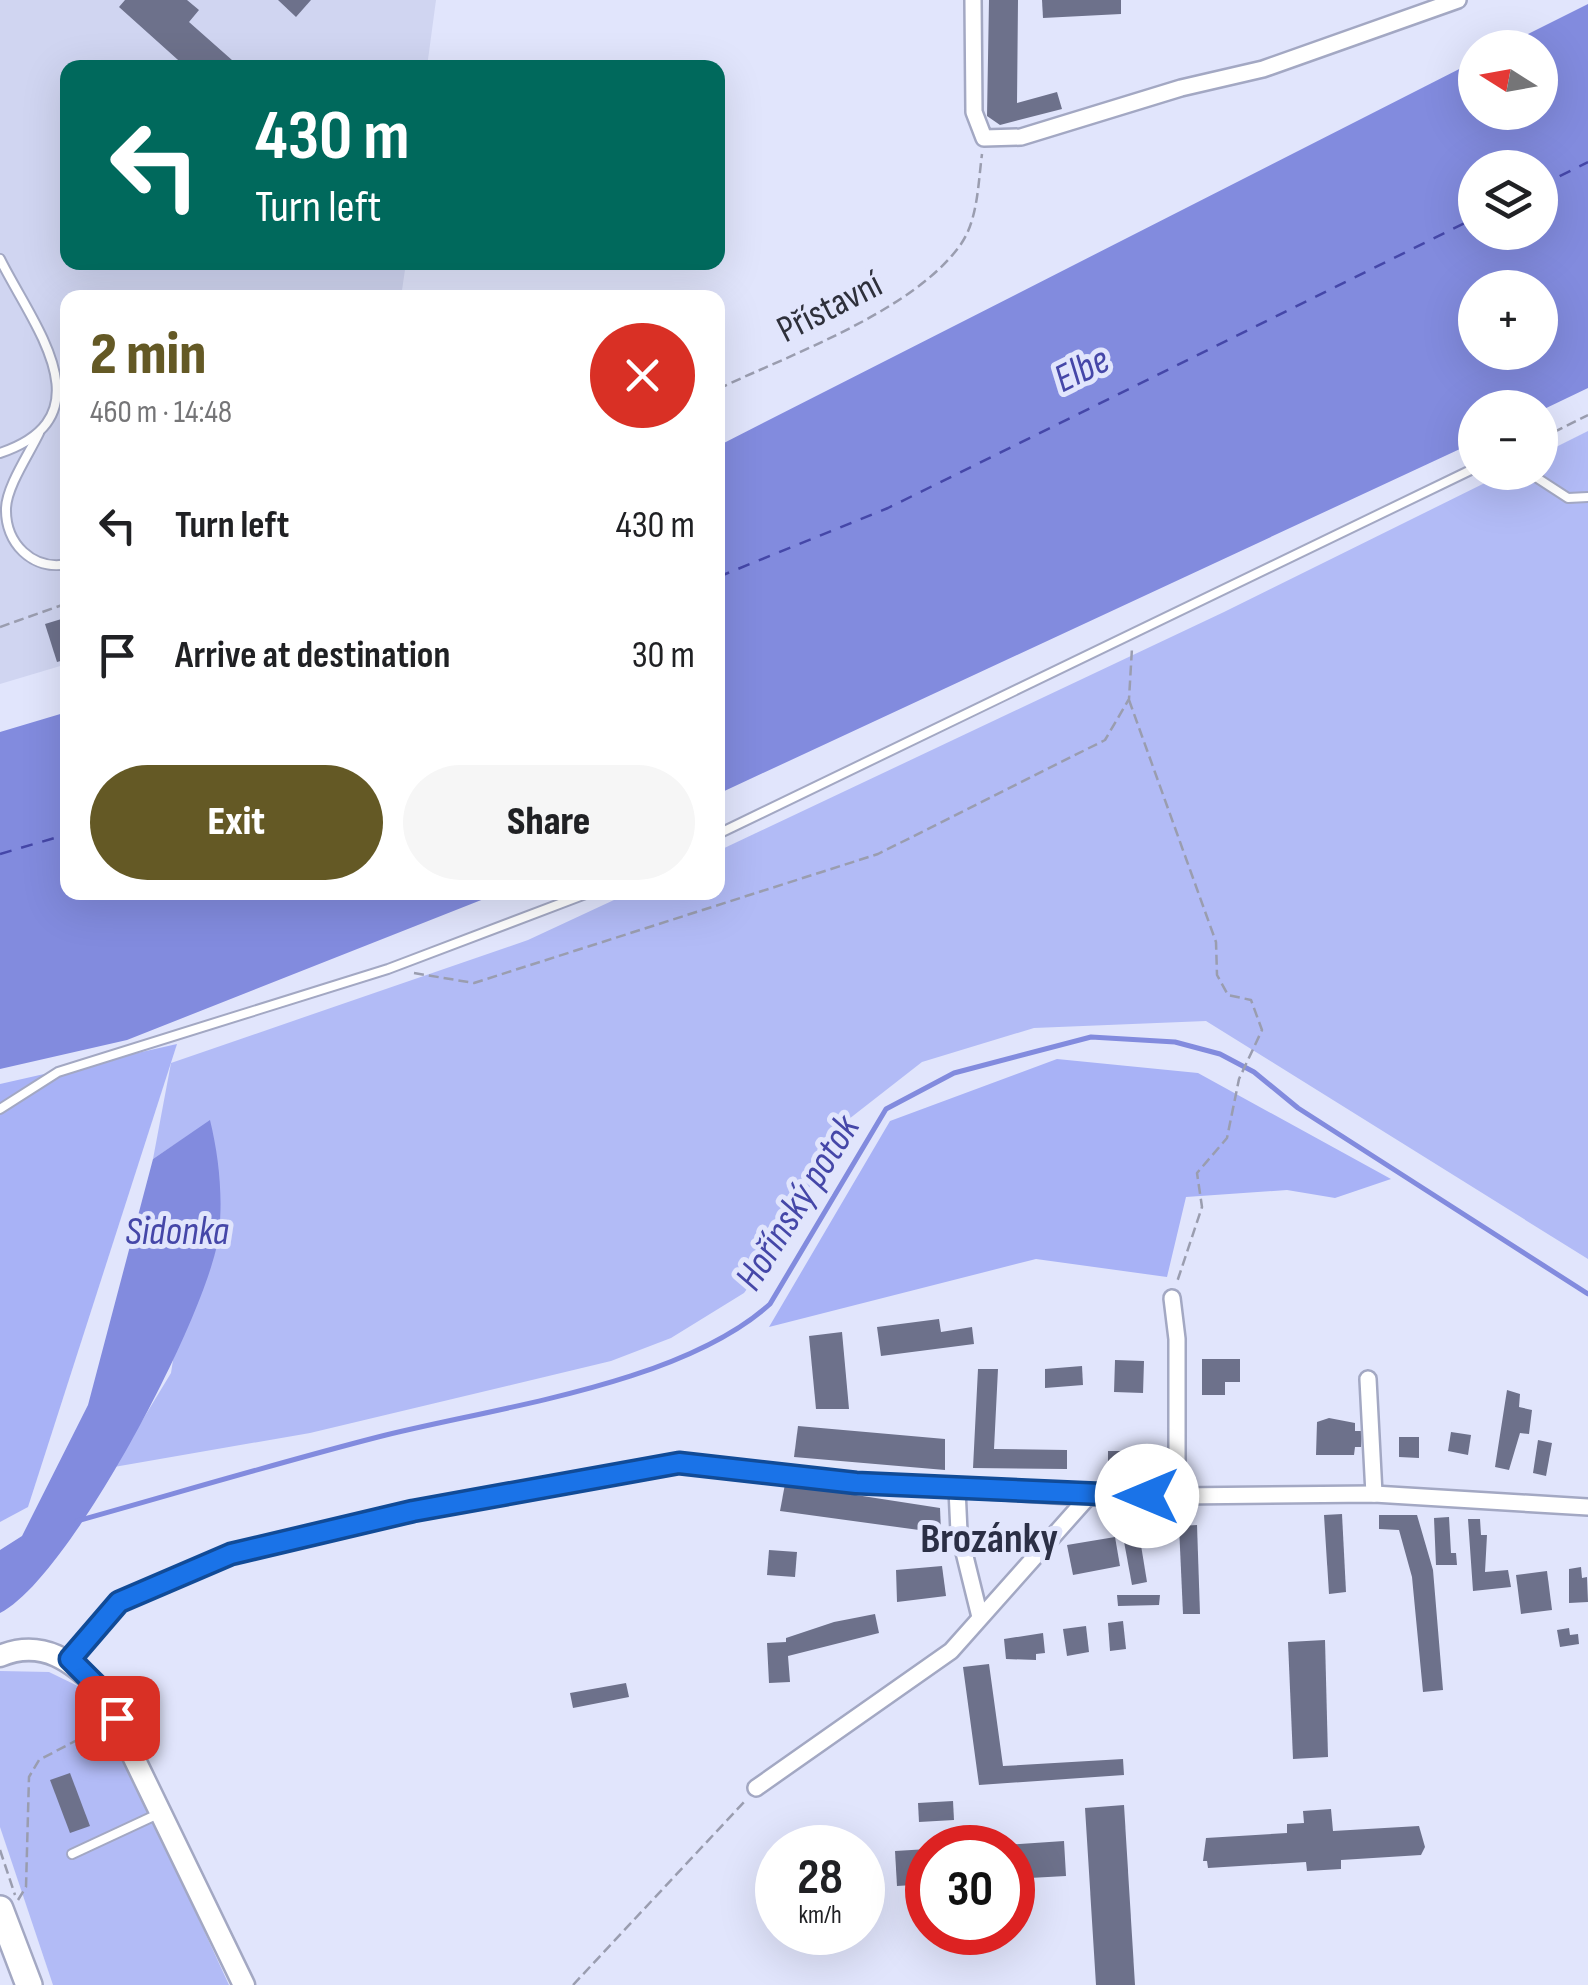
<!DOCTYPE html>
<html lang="en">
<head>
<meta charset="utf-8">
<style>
	:root { --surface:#fff; --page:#f6f6f6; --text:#202124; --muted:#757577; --accent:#645925 }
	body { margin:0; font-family:"Sofia Sans Condensed",sans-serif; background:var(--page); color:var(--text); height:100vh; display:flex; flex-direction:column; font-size:38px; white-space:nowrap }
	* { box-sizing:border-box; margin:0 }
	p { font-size:32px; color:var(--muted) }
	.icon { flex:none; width:55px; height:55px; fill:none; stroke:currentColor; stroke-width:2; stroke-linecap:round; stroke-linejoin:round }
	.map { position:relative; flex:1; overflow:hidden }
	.side { position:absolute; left:60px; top:290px; width:665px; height:610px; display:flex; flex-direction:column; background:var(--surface); border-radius:20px; box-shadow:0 10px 40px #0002 }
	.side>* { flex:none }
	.top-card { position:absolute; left:60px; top:60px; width:665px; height:210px; border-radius:20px; box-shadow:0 10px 40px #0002; background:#00695c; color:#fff; overflow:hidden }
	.needle { width:65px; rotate:281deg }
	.tools { position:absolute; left:1458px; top:30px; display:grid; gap:20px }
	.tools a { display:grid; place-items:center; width:100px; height:100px; border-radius:50%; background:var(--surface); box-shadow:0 10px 40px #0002; font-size:50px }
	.speed { position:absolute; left:755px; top:1825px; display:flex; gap:20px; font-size:50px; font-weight:700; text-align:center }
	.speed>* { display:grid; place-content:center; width:130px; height:130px; border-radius:50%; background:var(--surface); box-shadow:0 10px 40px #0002; line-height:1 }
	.speed small { font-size:25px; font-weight:400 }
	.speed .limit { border:15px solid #d22; background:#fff; color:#111 }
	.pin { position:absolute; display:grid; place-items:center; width:85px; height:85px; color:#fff; margin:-42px; border-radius:20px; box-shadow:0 5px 15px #0006 }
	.me { position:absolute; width:110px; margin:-55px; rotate:270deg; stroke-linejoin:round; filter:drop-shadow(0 0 8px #0008) }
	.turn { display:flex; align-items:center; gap:35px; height:210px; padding:0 30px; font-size:45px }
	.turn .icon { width:130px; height:130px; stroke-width:2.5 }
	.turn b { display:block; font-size:70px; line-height:85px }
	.round { display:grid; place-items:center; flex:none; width:105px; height:105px; border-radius:52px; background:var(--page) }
	.summary { display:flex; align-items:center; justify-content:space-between; height:170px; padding:0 30px }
	h1 { font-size:60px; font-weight:800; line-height:75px; color:var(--accent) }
	.cta { display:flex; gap:20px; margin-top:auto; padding:20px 30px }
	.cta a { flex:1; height:115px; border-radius:60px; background:var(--accent); color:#fff; font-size:40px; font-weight:800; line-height:115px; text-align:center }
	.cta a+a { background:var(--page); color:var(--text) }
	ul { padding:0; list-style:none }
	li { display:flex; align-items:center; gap:30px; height:130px; padding:0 30px }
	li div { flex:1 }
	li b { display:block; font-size:38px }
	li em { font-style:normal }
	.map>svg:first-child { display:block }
	.built { fill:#d0d5f1 }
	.green { fill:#b2bbf6 }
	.forest { fill:#a8b2f6 }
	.water { fill:#828bde; fill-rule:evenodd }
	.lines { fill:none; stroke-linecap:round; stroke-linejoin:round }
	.stream { stroke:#828bde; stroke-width:5 }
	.ferry { stroke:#4547a8; stroke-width:2.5; stroke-dasharray:12 10; stroke-linecap:butt }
	.building { fill:#6d718b }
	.service-casing { stroke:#a3a8c3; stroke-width:12 }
	.minor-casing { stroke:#a3a8c3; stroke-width:20 }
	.tertiary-casing { stroke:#a3a8c3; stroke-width:25 }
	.primary-casing { stroke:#a3a8c3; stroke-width:30 }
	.path { stroke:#9a9daf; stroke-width:2.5; stroke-dasharray:10 5; stroke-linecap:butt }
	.service { stroke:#fff; stroke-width:8 }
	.minor { stroke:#fff; stroke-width:15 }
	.tertiary { stroke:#fff; stroke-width:20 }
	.primary { stroke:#fff; stroke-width:25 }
	.route-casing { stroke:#114b97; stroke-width:25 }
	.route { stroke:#1a73e8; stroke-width:18 }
	.labels { text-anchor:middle; stroke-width:10; stroke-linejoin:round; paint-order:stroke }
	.street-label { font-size:38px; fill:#2e303b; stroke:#e1e5fc }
	.water-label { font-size:40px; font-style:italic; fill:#4547a8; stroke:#e1e5fc }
	.quarter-label { font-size:42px; font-weight:bold; fill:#2b2f45; stroke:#e1e5fc }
</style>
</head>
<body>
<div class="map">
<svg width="1588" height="1985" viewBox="0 0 1588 1985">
	<rect width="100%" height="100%" fill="#e1e5fc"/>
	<polygon class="built" points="0,0 436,0 427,67 68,68 68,262 406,263 401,297 68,298 67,664 0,684"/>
	<g class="green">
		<polygon points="1588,431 1588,1259 1206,1021 1034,1028 922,1062 840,1126 783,1240 744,1293 671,1338 611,1361 310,1433 114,1467 171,1373 210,1121 153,1159 171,1063 528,940 629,893 718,892 718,851 1224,612 1505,473 1540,472 1540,455"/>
		<polygon points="0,1671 49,1672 82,1688 110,1726 229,1985 53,1985 0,1827"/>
	</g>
	<g class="forest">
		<polygon points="177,1044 28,1507 0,1522 0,1084"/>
		<polygon points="1057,1059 1198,1073 1391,1179 1335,1198 1287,1190 1186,1197 1167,1277 1036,1259 769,1327 890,1121"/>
	</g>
	<g class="water">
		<path d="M1588,4v384l-48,23 -65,-3v34l-757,352v-348l757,-385v51h65v-64l-38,-1zM1475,168h65v64h-65zM1475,288h65v64h-65z"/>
		<polygon points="67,712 68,892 499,893 127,1040 0,1069 0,732"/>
		<path d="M210,1120c9,37 13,76 9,114 -10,79 -149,344 -219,379v-63l22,-14 66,-131 65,-246z"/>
	</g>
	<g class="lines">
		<path class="stream" d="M77,1521c100,-28 200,-58 301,-84 118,-30 302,-52 392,-133l116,-195 68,-36 137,-36 84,5 45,12 34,18 44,36 290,186"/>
		<g class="ferry">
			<polyline points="1540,186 1588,162"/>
			<polyline points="718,577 888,508 1475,218"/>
			<polyline points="0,854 68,834"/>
		</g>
	</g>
	<g class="building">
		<polygon points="125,0 187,0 199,10 189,22 241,68 202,68 197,63 187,68 119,7"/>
		<polygon points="278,0 311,0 296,17"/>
		<polygon points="989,0 1018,0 1017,103 1057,92 1062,109 1000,125 987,116"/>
		<polygon points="1042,0 1121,0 1121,14 1043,18"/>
		<polygon points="68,617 68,659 57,662 45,624"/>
		<polygon points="939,1319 941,1332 972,1327 974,1344 881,1356 877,1327"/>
		<polygon points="842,1332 849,1409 816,1409 809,1336"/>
		<polygon points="1202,1359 1240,1359 1240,1382 1225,1382 1225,1395 1202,1395"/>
		<polygon points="1115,1360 1144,1361 1143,1393 1114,1392"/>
		<polygon points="1082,1366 1083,1385 1045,1388 1045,1369"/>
		<polygon points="978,1369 998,1369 994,1449 1067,1450 1067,1469 973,1468"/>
		<polygon points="1507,1390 1520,1394 1519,1407 1532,1410 1529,1434 1520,1433 1509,1470 1495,1467"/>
		<polygon points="1329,1418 1355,1423 1355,1431 1362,1431 1361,1447 1355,1447 1354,1455 1316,1455 1317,1422"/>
		<polygon points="798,1426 945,1439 945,1470 794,1457"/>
		<polygon points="1451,1432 1471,1435 1468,1455 1448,1451"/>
		<polygon points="1399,1437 1419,1437 1419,1458 1399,1457"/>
		<polygon points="1538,1440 1552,1443 1546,1476 1533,1473"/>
		<rect x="1108" y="1451" width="59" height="20"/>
		<polygon points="785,1484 940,1508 941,1533 780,1511"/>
		<polygon points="1342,1514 1346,1592 1329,1594 1324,1515"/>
		<polygon points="1379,1515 1417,1515 1433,1570 1443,1690 1423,1692 1412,1577 1399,1530 1379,1529"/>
		<polygon points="1449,1517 1451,1553 1456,1553 1457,1565 1436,1565 1434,1518"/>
		<polygon points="1468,1519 1480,1519 1481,1535 1487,1535 1485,1572 1508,1570 1511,1587 1473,1591"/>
		<polygon points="1197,1525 1200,1614 1183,1614 1179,1526"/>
		<polygon points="1139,1533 1147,1582 1132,1585 1123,1536"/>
		<polygon points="1115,1537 1120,1566 1073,1575 1067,1545"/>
		<polygon points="769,1550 797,1552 795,1577 767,1575"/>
		<polygon points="942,1566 946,1596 897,1602 896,1570"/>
		<polygon points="1581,1567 1582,1578 1587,1577 1588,1602 1569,1603 1569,1569"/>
		<polygon points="1547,1571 1552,1610 1521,1614 1516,1575"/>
		<polygon points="1117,1595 1160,1595 1159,1605 1118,1606"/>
		<polygon points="875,1614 879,1633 788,1656 790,1682 769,1683 767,1643 786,1642 786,1638 834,1622"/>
		<polygon points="1123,1621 1126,1649 1110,1651 1108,1623"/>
		<polygon points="1086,1626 1089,1652 1067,1656 1063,1629"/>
		<polygon points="1569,1628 1570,1635 1578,1634 1579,1644 1560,1647 1557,1630"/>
		<polygon points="1043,1633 1045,1653 1036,1654 1036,1660 1006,1659 1004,1639"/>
		<polygon points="1325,1640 1328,1757 1293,1759 1288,1642"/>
		<polygon points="989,1664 1003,1766 1123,1759 1124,1775 979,1785 963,1667"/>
		<polygon points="626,1683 629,1697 573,1708 570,1693"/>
		<polygon points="70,1773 90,1826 70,1833 50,1780"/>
		<polygon points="953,1801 954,1820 919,1822 918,1803"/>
		<polygon points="1124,1805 1135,1985 1096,1985 1085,1808"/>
		<polygon points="1331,1809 1333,1831 1419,1826 1425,1847 1421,1855 1341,1860 1341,1869 1307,1871 1306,1862 1208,1868 1207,1861 1203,1861 1206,1838 1287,1833 1287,1824 1304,1823 1303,1811"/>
		<polygon points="1064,1841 1066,1876 1012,1879 1012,1848 1004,1845"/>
		<polygon points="928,1849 928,1884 897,1886 895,1851"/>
	</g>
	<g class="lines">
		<g class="service-casing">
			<g id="service">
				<path d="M0,259c32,65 110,157 0,194"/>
				<path d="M39,433c-10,21 -32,53 -33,75 -1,35 26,63 62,56"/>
				<polyline points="1528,472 1568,498 1588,497"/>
				<polyline points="718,834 1475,468"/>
				<polyline points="0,1109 58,1072 388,969 591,892"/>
				<polyline points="72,1854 158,1814"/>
			</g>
		</g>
		<g class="minor-casing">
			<g id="minor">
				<polyline points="973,0 974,112 984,138 1021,137 1181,88 1263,69 1458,0"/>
				<polyline points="1172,1298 1177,1339 1177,1496"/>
				<polyline points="1368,1379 1374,1494"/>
				<polyline points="957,1489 959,1532 980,1617"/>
				<polyline points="70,1659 119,1602 231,1554 413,1511 679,1463 856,1483 1088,1497 1374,1494 1588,1507"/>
				<polyline points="756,1788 951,1651 1088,1497"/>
			</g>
		</g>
		<g class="tertiary-casing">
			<path id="tertiary" d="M0,1656c43,-18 73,6 101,34l143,295"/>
		</g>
		<g class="primary-casing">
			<polyline id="primary" points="0,1909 29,1985"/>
		</g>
		<g class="path">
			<path d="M718,389c73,-35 196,-78 243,-145 17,-25 17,-60 21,-90"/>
			<polyline points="1540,439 1588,415"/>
			<polyline points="0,627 68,603"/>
			<polyline points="1129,700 1216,942 1217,975 1228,995 1251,1000 1262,1030 1239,1079 1227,1138 1197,1173 1202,1207 1177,1282"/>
			<polyline points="414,973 474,983 878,854 1105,740 1129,699 1132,648"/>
			<polyline points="0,1850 15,1895"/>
			<polyline points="18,1900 26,1887 29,1777 39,1760 98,1729"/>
			<polyline points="573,1985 745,1801"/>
		</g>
		<use href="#service" class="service"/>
		<use href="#minor" class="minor"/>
		<use href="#tertiary" class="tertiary"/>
		<use href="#primary" class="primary"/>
	</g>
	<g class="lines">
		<g class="route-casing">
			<polyline id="route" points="117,1718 101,1690 70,1659 119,1602 231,1554 413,1511 679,1463 856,1483 1147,1496"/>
		</g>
		<use href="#route" class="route"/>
	</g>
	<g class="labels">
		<g class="street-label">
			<text transform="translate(829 306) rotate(-27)" y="13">Přístavní</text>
		</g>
		<g class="water-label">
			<text transform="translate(1081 368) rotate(-26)" y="14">Elbe</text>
			<text transform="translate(796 1202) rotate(-58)" y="14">Hořínský potok</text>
			<text x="177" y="1244">Sidonka</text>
		</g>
		<g class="quarter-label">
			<text x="989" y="1552">Brozánky</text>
		</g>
	</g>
</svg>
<div class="tools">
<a><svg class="needle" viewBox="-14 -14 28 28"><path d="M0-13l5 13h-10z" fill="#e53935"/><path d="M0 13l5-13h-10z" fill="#757577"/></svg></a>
<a><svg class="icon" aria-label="layers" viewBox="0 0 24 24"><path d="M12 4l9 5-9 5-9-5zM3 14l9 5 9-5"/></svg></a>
<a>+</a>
<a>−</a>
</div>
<div class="speed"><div>28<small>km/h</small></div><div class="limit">30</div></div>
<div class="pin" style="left:117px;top:1718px;background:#d93025"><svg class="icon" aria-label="arrive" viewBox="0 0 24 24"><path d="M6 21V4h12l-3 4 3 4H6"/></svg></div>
<svg class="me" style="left:1147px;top:1496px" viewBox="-20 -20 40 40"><circle r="19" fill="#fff"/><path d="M0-13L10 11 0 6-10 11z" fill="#1a73e8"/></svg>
<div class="top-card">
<div class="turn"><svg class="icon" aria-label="left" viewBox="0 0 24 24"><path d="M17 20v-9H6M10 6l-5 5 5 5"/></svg><div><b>430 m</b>Turn left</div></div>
</div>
<section class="side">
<div class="summary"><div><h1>2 min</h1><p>460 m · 14:48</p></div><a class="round" style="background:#d93025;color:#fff"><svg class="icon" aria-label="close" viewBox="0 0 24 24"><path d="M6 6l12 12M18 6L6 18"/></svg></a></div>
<ul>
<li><svg class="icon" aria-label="left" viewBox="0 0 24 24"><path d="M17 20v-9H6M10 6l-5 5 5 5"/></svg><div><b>Turn left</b></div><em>430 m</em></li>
<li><svg class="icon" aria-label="arrive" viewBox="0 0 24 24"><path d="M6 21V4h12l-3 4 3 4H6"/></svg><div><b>Arrive at destination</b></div><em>30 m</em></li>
</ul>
<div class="cta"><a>Exit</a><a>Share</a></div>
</section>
</div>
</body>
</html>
